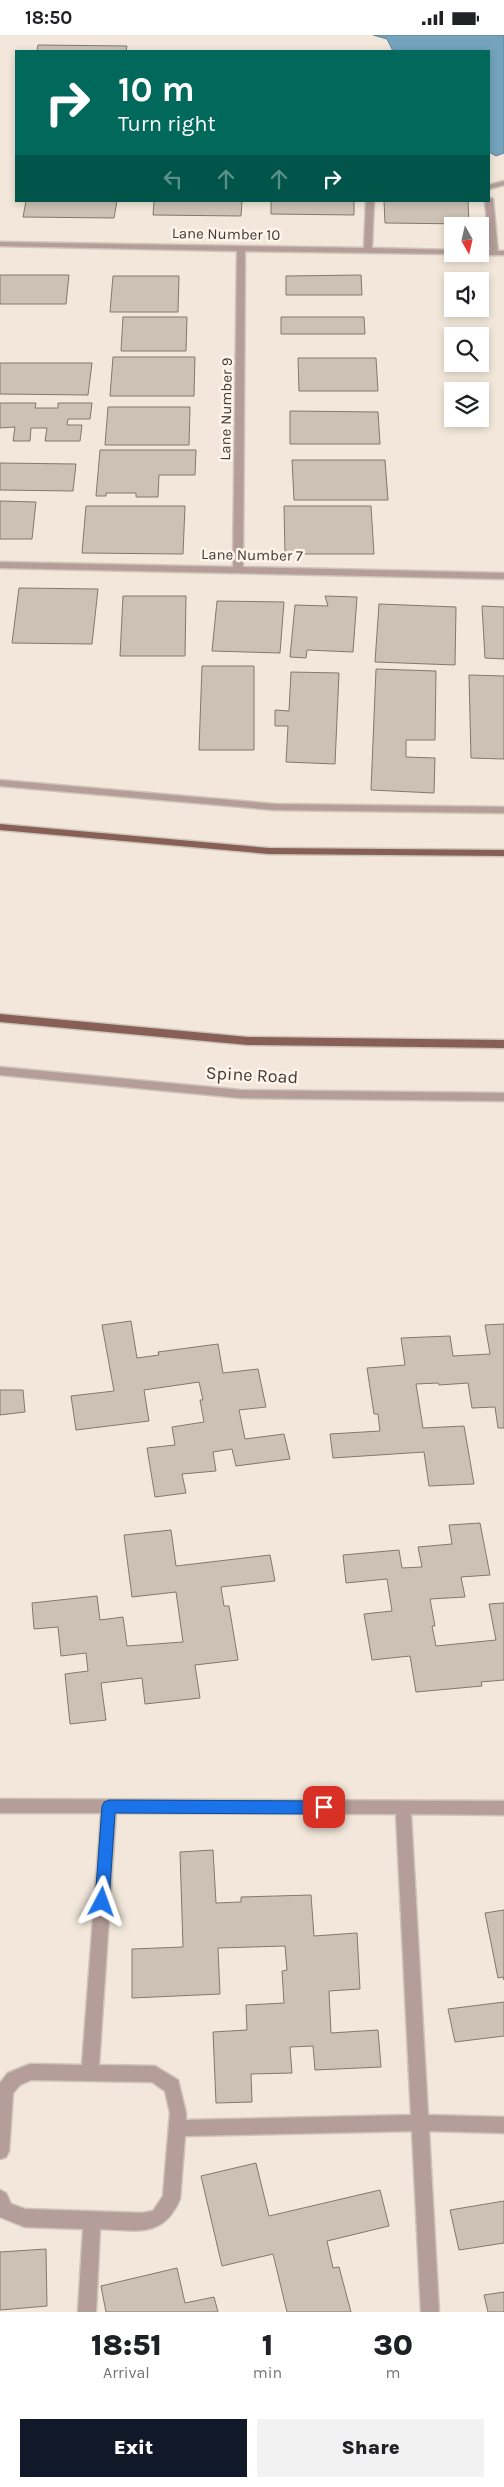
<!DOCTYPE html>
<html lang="en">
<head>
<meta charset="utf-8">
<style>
	:root { --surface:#fff; --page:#f2f2f2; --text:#202124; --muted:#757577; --accent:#111827 }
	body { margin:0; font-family:Karla,sans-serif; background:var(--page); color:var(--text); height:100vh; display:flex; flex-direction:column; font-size:19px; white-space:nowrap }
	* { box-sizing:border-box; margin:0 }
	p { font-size:16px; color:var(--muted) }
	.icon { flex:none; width:28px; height:28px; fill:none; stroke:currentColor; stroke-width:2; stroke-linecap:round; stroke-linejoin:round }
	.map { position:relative; height:2277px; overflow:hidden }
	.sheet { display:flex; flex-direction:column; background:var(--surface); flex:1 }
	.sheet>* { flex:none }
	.top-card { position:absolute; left:15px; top:15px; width:475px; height:152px; border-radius:0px; box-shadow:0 2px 8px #0003; background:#00695c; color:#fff; overflow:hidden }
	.needle { width:32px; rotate:172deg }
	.fabs { position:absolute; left:444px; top:182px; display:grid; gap:10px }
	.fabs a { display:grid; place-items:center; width:45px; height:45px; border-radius:0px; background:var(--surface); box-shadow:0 2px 8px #0003; font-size:25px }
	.pin { position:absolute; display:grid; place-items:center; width:42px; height:42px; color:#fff; margin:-21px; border-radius:10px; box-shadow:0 2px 8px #0006 }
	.me { position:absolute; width:55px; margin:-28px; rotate:4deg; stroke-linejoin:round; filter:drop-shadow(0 0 4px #0008) }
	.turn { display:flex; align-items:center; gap:18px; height:105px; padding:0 20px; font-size:22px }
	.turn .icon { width:65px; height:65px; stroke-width:2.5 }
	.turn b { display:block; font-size:35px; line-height:42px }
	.lanes { display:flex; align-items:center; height:48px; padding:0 20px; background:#0003; justify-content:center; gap:25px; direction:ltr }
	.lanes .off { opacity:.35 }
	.eta { display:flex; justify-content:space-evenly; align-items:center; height:85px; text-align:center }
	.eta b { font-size:30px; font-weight:800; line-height:35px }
	.action { display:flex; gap:10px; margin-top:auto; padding:10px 20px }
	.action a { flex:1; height:58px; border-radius:0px; background:var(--accent); color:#fff; font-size:20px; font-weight:800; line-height:58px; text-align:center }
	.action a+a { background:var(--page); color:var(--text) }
	.status { display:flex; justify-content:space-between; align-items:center; height:35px; padding:0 25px; background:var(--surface); direction:ltr }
	.status svg { height:14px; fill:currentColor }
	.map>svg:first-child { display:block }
	.water { fill:#74a3bd; stroke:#648495 }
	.building { fill:#cdc1b5; stroke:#82786d }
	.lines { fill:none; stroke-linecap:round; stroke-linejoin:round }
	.service-casing { stroke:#cec5b9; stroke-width:3 }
	.minor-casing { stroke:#cec5b9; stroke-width:3 }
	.tertiary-casing { stroke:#cec5b9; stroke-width:3 }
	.primary-casing { stroke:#cec5b9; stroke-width:3 }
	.service { fill:#b59e99; fill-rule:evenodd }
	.minor { fill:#b59e99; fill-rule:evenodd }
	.tertiary { fill:#b59e99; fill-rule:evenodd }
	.primary { fill:#875f57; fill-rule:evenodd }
	.route { fill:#1a73e8; stroke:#114b97 }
	.labels { text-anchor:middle; stroke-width:5; stroke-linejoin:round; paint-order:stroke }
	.far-street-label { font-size:15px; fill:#403b37; stroke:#fef4ea }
	.street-label { font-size:18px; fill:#403b37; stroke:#fef4ea }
</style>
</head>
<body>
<div class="status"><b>18:50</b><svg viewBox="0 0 49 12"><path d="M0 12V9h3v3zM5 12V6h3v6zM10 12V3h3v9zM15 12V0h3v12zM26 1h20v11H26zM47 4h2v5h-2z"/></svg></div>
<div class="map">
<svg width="504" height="2277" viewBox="0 0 504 2277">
	<rect width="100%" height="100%" fill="#f2e7da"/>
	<polygon class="water" points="373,0 504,0 504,118 496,121 489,117 489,16 393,16 387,4"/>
	<g class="building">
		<polygon points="38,10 127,11 126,16 37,16"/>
		<polygon points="26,166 117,166 114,183 23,182"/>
		<polygon points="154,166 242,166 241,181 153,180"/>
		<polygon points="271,166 354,166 354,180 271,179"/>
		<polygon points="384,166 468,166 469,189 385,188"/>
		<polygon points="0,240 69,240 66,269 0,269"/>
		<polygon points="361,240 362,260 286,260 286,241"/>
		<polygon points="113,241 179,241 178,277 110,277"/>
		<polygon points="123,282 187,282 186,316 121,316"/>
		<polygon points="281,282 364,282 365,299 281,299"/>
		<polygon points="113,322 195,322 194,361 110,361"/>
		<polygon points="298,323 376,323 378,356 299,356"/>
		<polygon points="0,328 92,328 88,360 0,359"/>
		<polygon points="0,368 36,368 35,373 58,373 58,368 92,368 90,384 68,384 67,390 82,390 80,406 45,406 47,393 31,393 30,406 13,406 15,392 0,393"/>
		<polygon points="108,372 190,372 189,410 105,410"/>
		<polygon points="290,376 378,377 380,409 290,409"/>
		<polygon points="100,415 196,415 195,440 159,440 158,462 136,462 136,458 106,458 106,461 96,461"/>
		<polygon points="292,425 385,425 388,465 294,465"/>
		<polygon points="0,428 76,429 73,456 0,455"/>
		<polygon points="0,466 36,467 32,504 0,504"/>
		<polygon points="86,471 185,471 183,519 82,518"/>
		<polygon points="284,471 371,471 374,519 285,519"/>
		<polygon points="19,553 98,554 92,609 12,608"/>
		<polygon points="123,561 186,561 185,621 120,621"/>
		<polygon points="325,561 357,562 353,617 307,615 306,623 290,622 295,570 328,571"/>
		<polygon points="217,566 284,567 280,618 212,616"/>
		<polygon points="379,569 456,572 455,630 375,627"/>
		<polygon points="482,571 504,572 504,624 485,623"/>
		<polygon points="202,631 254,631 254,715 199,715"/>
		<polygon points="376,634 436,636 435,705 406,705 406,722 435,723 434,758 371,755"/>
		<polygon points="291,637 339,638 335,729 286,727 288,691 275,691 275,675 289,676"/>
		<polygon points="469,640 504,641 504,724 471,723"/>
		<polygon points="131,1286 137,1323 159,1320 158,1317 218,1309 223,1338 258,1334 266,1372 239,1375 245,1404 284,1399 290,1424 236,1431 232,1414 213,1417 216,1436 182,1439 186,1458 155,1462 147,1413 175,1410 172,1392 204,1387 200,1365 203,1365 199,1347 144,1355 149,1386 76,1395 71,1361 114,1356 102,1290"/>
		<polygon points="504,1289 504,1393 498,1393 495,1372 472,1373 468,1348 439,1350 438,1348 416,1349 423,1393 464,1391 474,1449 429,1451 424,1417 333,1423 330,1399 380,1396 378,1379 374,1379 367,1333 405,1330 401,1303 450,1301 453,1321 490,1319 485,1290"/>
		<polygon points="0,1355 23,1355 25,1377 0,1380"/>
		<polygon points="480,1488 490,1540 461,1542 465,1562 430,1564 435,1591 432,1591 436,1611 496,1605 489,1569 504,1568 504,1645 481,1647 482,1651 416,1657 410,1621 372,1625 364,1579 392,1576 387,1544 346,1548 343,1520 399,1515 402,1533 422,1532 418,1512 452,1509 449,1490"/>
		<polygon points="171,1495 176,1531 270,1520 275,1546 221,1552 224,1571 229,1571 238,1625 195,1630 200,1663 145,1669 142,1643 101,1648 106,1685 70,1689 65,1639 88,1636 86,1618 61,1621 58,1592 34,1594 32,1568 97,1561 100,1585 123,1582 127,1611 183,1607 176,1557 132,1562 124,1500"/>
		<polygon points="213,1815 216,1868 241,1867 241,1862 311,1860 314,1901 357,1898 360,1954 329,1956 331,1998 378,1995 381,2032 315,2035 313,2011 290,2012 292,2038 251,2039 252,2067 216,2068 213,1997 247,1995 246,1970 284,1968 282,1936 287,1935 285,1911 218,1913 220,1959 132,1963 132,1914 183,1912 180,1817"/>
		<polygon points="504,1875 504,1945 503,1942 498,1943 485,1878"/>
		<polygon points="504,1967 504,2001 455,2007 448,1974"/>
		<polygon points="256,2128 269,2181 380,2155 389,2191 327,2206 333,2233 339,2232 351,2277 287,2277 273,2219 222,2231 201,2141"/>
		<polygon points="504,2166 504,2208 459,2215 450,2175"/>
		<polygon points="46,2214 47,2271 0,2275 0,2217"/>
		<polygon points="177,2233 185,2268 214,2262 218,2277 106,2277 101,2251"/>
		<polygon points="504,2257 504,2277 488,2277 484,2260"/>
	</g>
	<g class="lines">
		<g class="service-casing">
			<g id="service">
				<polygon points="504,146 504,150 489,154 489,150"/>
				<polygon points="489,162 493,164 498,218 494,220 490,218 485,166 489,166"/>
			</g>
		</g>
		<g class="minor-casing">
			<g id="minor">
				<polygon points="366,166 374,166 372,213 452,215 452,219 455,219 452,219 245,216 243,532 504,538 504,544 0,533 0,527 233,532 237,216 0,211 0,207 364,213"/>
				<polygon points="480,216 504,216 504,220 477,220 480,219"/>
				<path d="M0,1764l504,2v14l-93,-1 17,301 76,2v16l-75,-2 10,181h-18l-9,-181 -227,5 -5,63c-17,40 -44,31 -80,30l-4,83h-18l5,-83 -58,-2 -25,-10v-27l6,3 5,11 14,5 117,4 11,-2 10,-15 7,-83 -5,-22 -13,-9 -121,-2 -11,5 -7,8 -4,58 -3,6 -6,2v-76l8,-10 22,-9 52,1 19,-252h-101zM116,1778l280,1 15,301 -225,5v-7l-8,-33 -23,-14 -56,-1z"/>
			</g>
		</g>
		<g class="tertiary-casing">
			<g id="tertiary">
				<polygon points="0,745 275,769 504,772 504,778 275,775 0,751"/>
				<polygon points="0,1032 241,1055 504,1058 504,1066 241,1063 0,1040"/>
			</g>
		</g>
		<g class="primary-casing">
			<g id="primary">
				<polygon points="0,789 269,813 504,815 504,821 269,819 0,795"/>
				<polygon points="0,979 248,1002 504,1005 504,1013 248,1010 0,987"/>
			</g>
		</g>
		<use href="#service" class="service"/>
		<use href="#minor" class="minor"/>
		<use href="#tertiary" class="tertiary"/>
		<use href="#primary" class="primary"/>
	</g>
	<polygon class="route" points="109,1765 324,1766 329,1768 331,1772 329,1777 324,1779 115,1778 109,1867 107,1871 102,1873 97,1871 95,1867 102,1771 104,1767"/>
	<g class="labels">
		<g class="far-street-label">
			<text transform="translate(226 199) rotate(1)" y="5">Lane Number 10</text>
			<text transform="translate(226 374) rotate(-89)" y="5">Lane Number 9</text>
			<text transform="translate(252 520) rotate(1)" y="5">Lane Number 7</text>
		</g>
		<g class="street-label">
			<text transform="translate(252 1040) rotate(3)" y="6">Spine Road</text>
		</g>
	</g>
</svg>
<div class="fabs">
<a><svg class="needle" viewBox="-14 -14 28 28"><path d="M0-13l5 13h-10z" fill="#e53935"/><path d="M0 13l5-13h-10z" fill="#757577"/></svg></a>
<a><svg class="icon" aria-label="sound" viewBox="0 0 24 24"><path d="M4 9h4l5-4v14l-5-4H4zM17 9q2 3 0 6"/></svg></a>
<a><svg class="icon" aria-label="search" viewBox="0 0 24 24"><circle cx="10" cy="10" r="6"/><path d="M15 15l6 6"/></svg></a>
<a><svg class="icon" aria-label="layers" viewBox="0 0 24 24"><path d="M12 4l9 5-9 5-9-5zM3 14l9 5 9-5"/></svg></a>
</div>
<div class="pin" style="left:324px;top:1772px;background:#d93025"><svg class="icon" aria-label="arrive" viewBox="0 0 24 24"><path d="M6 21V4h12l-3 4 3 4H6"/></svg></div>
<svg class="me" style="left:102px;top:1867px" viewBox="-20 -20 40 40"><path d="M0-17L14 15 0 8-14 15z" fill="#1a73e8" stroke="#fff" stroke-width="4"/></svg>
<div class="top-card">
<div class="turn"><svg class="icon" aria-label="right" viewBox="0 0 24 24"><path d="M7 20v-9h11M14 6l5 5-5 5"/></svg><div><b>10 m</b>Turn right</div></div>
<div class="lanes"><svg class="icon off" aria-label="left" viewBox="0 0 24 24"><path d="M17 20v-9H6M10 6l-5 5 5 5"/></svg><svg class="icon off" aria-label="ahead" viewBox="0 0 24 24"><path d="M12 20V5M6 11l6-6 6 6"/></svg><svg class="icon off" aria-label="ahead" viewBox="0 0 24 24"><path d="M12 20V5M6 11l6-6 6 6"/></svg><svg class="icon" aria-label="right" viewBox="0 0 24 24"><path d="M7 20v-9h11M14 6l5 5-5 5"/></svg></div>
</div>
</div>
<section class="sheet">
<div class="eta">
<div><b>18:51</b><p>Arrival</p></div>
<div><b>1</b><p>min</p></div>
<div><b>30</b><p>m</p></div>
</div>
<div class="action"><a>Exit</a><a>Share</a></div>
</section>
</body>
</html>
